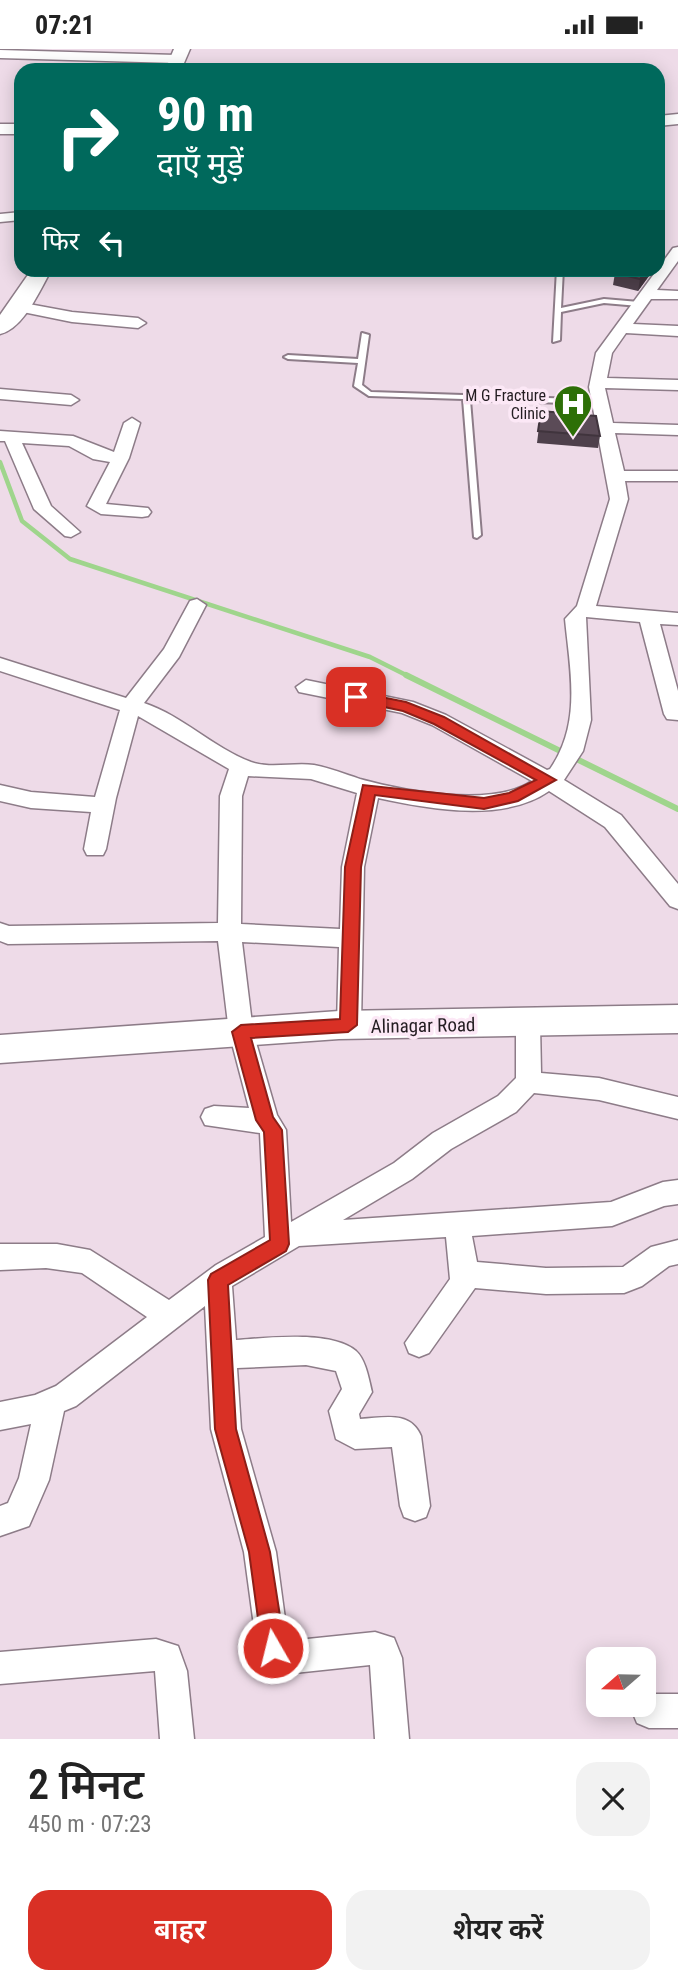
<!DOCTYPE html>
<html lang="hi">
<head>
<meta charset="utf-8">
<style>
	:root { --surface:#fff; --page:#f2f2f2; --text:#222; --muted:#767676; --accent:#d93025 }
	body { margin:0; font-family:"Roboto Condensed","Noto Sans Devanagari",sans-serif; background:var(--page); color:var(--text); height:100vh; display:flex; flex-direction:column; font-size:26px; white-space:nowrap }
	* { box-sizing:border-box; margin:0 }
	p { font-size:23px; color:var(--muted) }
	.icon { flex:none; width:38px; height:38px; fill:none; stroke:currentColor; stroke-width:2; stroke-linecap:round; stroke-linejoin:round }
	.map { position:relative; height:1690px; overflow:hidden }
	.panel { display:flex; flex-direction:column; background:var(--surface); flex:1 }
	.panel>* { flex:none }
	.guide { position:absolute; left:14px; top:14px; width:651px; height:214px; border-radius:21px; box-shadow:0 4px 18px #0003; background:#00695c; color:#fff; overflow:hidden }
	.needle { width:46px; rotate:250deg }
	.buttons { position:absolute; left:586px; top:1598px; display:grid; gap:14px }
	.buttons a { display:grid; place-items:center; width:70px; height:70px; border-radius:14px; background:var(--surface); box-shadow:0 4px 18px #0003; font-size:35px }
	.pin { position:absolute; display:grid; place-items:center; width:60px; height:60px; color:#fff; margin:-30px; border-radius:14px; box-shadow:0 4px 10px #0006 }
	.me { position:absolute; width:77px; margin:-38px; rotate:352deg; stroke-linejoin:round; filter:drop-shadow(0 0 5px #0008) }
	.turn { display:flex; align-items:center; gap:24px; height:147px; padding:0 28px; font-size:32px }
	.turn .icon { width:91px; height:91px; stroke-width:2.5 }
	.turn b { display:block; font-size:49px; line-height:60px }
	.then { display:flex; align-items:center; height:66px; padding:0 28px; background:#0003; gap:14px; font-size:26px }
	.round { display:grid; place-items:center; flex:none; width:74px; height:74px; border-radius:21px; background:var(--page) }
	.headline { display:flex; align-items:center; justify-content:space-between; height:119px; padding:0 28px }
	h1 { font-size:42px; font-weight:600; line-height:52px }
	.button { display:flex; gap:14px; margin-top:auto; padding:14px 28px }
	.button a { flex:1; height:80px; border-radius:21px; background:var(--accent); color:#fff; font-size:28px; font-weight:600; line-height:80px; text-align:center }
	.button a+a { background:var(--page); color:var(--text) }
	.status { display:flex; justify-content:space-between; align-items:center; height:49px; padding:0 35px; background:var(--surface); direction:ltr }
	.status svg { height:19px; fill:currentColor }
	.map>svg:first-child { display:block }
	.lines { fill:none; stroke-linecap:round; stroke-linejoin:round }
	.stream-far1 { stroke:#9fd58c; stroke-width:4.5 }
	.stream { stroke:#9fd58c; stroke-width:6 }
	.lane-casing { stroke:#8d7c88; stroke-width:4 }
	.street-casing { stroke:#8d7c88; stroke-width:3 }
	.secondary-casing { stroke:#8d7c88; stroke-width:3 }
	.lane { fill:#fff; fill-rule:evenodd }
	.street { fill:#fff; fill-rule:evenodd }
	.secondary { fill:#fff; fill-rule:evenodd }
	.wall { fill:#4e404b }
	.shaded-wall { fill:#40343d }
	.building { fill:#5b4b57; stroke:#40343d; stroke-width:2 }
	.route { fill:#d93025; stroke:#8d1f18; stroke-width:2 }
	.labels { text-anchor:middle; stroke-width:7; stroke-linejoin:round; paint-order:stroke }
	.far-poi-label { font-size:16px; fill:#231c21; stroke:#fce8f6; text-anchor:end }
	.street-label { font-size:19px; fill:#231c21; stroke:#fce8f6 }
</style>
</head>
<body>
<div class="status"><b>07:21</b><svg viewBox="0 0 49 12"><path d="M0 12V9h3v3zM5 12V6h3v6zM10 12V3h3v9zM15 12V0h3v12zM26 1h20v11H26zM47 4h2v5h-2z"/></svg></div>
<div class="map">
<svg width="678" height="1690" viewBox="0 0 678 1690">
	<rect width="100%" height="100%" fill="#eedbe8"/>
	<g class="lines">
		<polyline class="stream-far1" points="0,413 22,472 70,510 370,608 410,628"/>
		<polyline class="stream" points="406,626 678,760"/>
		<g class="lane-casing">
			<g id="lane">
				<polygon points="557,220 563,220 561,259 604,250 639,253 642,255 639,257 604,254 561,263 560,291 553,293"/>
				<polygon points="362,284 369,286 362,336 371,343 463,346 466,345 469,346 600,351 604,353 600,355 470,351 481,486 477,489 474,488 463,350 369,347 354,337 358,314 288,310 284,308 288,306 358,310"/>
			</g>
		</g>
		<g class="street-casing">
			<g id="street">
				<polygon points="0,1 176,6 182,10 176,14 0,9"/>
				<polygon points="21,163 21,171 0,173 0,165"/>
				<path d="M678,198v14l-21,29 21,1v8h-27l-18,25 45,2v10l-52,-3 -14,20 -5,25 71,2v10l-73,-2 8,35 65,2v10l-63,-2 9,38h54v10h-53l3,18 -32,107 82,7v12l-18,-1 18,67v29l-11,-1 -3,-5 -24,-92 -54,-5 5,103 -8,31 -19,29 57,35 57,69v25l-8,-3 -65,-79 -56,-36c-46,32 -120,18 -171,7l-14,69 -3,158 -3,7 -9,3 -9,-3 -3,-7 2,-78 -97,-5 11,90 24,83 9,15 5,92 103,-59 39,-30 65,-37 18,-18v-54l3,-7 9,-3 9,3 3,7 1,49 58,5 79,19v22l-79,-19 -65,-7 -18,19 -65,37 -39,30 -69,41 268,-18 52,-20 15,-2v24l-14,2 -52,20 -140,10 5,26 69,6 77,-1 28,-20 27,-7v24l-9,2 -27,20 -18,7 -78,1 -71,-6 -46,65 -10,4 -10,-4 -4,-10 45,-64 -4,-42 -147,9 -67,40 4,54c30,-2 95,-10 120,11 10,9 13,29 16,41l-13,22 1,5c23,-1 50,-9 61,17l9,70 -4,11 -11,4 -11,-4 -4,-11 -8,-59 -37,2 -19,-10 -7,-28 13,-22 -6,-18 -30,-6 -69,3 4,61 35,123 12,89 87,-9 19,6 8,20 7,81h-34l-5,-74 -85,9 -20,-6 -8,-20 -13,-96 -33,-123 -6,-123 -129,100 -12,5 -15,69 -20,46 -29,10v-30l8,-3 11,-25 12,-54 -31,6v-28l35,-7 21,-9 91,-69 -65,-44 -36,-5 -46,2v-26h57l33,6 79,50 47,-35 49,-28 -5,-104 -55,-8 -4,-8 4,-8 9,-3 35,2 -20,-76 -11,-91 -210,3 -8,-3v-18l9,3 209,-3 2,-127 9,-27 -91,-53 -22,82 -10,51 -3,6h-16l-3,-6 7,-37 -60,-4 -31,-7v-16l31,7 64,5 25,-87 -120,-39v-13l126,40 38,-49 26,-48 7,-2 9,6 -27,52 -35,46c39,13 68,44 107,59 20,7 43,0 63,3 16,3 31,9 46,14 43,12 133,29 172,2l-100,-56 -30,-12 -103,-21 -3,-5 10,-7 107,22 33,13 101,55 3,-1c32,-46 20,-98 15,-150l12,-13 33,-107 -21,-112 7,-34 77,-105zM248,727l63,3 46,14 -15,74 -2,62 -99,-5 1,-128z"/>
				<polygon points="18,253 72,263 138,269 146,274 138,279 72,273 13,261 13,255"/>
				<polygon points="0,340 71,346 79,351 71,356 0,350"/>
				<polygon points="132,369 140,374 129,409 106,455 148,459 151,463 148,467 142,468 101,465 87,457 110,413 93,410 69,397 22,394 51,457 80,483 71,488 65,487 34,460 5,392 0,392 0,382 73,387 114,403 124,374"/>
				<polygon points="156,1590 178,1597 187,1622 194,1690 160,1690 155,1622 0,1635 0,1603"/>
				<polygon points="649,1645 678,1645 678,1679 649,1679 637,1674 632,1662 635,1656 644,1656 644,1647"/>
			</g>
		</g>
		<g class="secondary-casing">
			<g id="secondary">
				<polygon points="174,0 190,0 181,21 165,21"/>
				<polygon points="678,65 678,75 658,77 658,67"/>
				<rect x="0" y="75" width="21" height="10"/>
				<path d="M32,220h20c-12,20 -28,60 -52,65v-19z"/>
				<polygon points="678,956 678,984 339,990 0,1014 0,986 339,962"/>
			</g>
		</g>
		<use href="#lane" class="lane"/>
		<use href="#street" class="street"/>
		<use href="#secondary" class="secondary"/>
	</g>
	<g class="wall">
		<polygon points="654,220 638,242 613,236 615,224"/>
		<polygon points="541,362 600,387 598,399 537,394"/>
	</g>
	<g class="shaded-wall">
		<polygon points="662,200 660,212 658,215 658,206"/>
		<polygon points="647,220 654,220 638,242 640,230"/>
	</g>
	<g class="building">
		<polygon points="658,199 662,200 658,206"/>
		<polygon points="618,220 647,220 640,230 615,224"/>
		<polygon points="541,362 596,367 600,387 538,382"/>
	</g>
	<polygon class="route" points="356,643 406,653 444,668 556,731 518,752 484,760 375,746 361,818 357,976 348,983 251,989 273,1068 282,1081 289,1195 286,1202 228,1236 236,1380 270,1503 285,1599 281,1607 273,1610 265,1607 262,1599 249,1503 215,1380 208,1231 211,1225 270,1191 264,1083 256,1071 232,983 241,976 340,970 345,818 363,736 484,749 509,744 536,731 434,675 403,662 351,651 351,645"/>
	<defs>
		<g id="hospital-pin" transform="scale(2.0125)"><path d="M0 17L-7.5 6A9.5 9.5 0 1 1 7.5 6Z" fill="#2d6f07" stroke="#fce8f6"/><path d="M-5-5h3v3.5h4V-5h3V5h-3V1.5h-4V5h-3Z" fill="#fff"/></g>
	</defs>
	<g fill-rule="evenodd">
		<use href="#hospital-pin" x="573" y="355"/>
	</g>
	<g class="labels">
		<g class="far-poi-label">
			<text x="546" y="352">M G Fracture<tspan x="546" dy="18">Clinic</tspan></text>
		</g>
		<g class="street-label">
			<text transform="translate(423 976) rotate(-1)" y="7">Alinagar Road</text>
		</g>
	</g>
</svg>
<div class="buttons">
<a><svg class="needle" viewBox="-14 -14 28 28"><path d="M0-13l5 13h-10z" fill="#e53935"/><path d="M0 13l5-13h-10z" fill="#767676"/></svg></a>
</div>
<div class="pin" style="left:356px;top:648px;background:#d93025"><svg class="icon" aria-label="arrive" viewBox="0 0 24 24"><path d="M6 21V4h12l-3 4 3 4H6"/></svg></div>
<svg class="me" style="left:273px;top:1599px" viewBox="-20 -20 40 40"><circle r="17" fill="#d93025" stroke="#fff" stroke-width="3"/><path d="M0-11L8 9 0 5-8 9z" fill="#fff"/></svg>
<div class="guide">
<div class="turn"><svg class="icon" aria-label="right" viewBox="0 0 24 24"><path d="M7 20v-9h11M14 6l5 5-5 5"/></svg><div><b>90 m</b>दाएँ मुड़ें</div></div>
<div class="then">फिर<svg class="icon" aria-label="left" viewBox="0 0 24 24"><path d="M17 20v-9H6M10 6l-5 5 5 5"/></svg></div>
</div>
</div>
<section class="panel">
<div class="headline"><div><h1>2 मिनट</h1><p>450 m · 07:23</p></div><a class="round"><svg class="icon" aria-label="close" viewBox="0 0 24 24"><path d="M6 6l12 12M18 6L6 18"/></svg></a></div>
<div class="button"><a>बाहर</a><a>शेयर करें</a></div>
</section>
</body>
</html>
